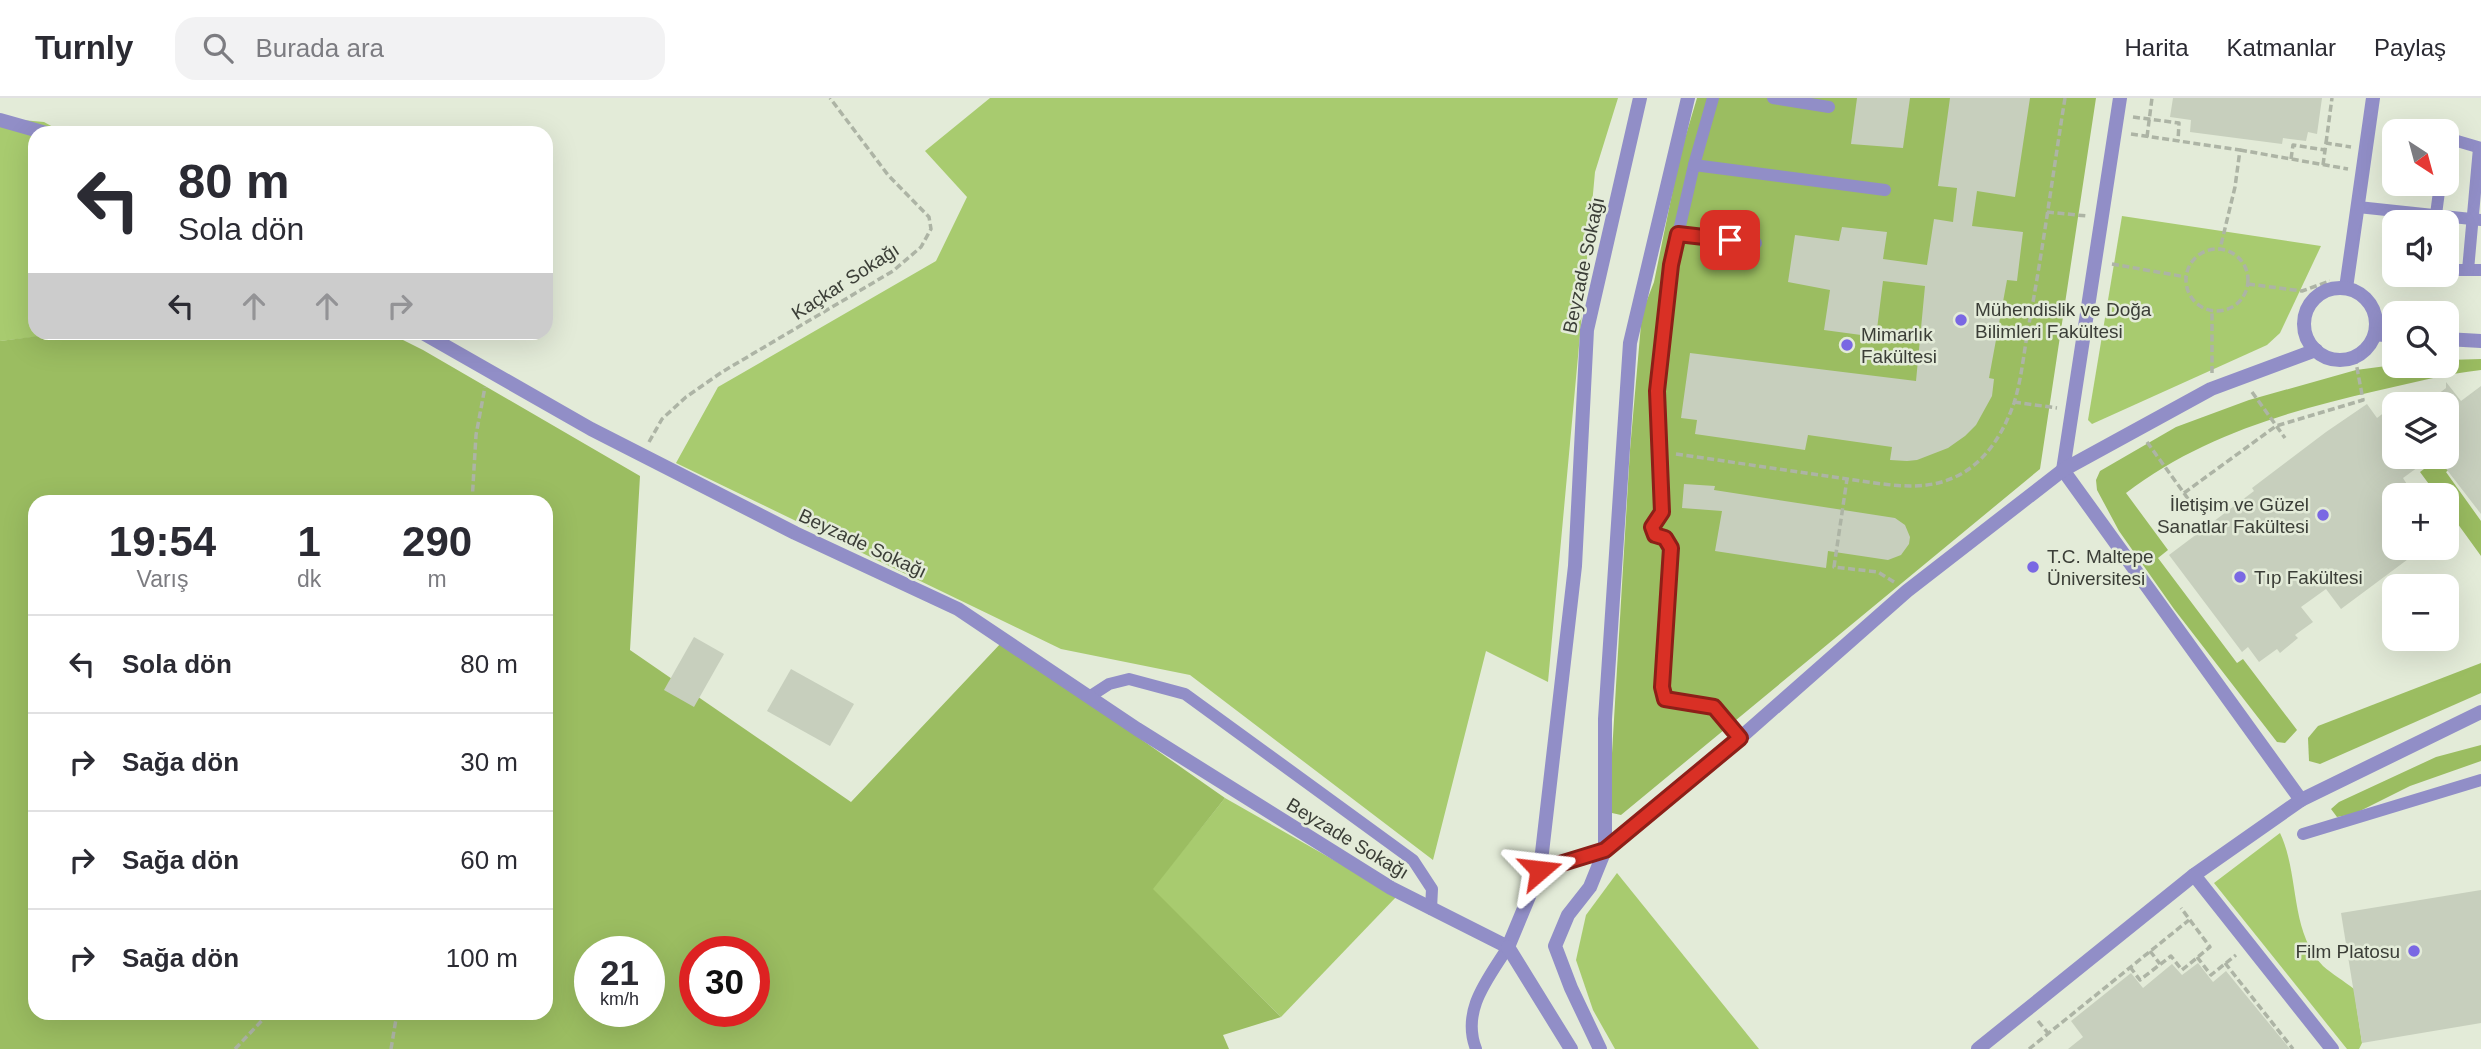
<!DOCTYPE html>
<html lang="tr">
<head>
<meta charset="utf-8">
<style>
	:root { --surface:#fff; --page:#f2f2f3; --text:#2b2b33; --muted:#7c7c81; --line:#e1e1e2 }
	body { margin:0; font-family:Arial,sans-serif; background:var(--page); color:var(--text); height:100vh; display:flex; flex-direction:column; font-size:26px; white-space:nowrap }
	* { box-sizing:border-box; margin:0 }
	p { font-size:23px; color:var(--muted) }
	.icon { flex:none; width:38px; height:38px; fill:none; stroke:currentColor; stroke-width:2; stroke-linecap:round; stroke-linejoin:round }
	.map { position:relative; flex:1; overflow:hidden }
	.sheet { position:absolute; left:28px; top:397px; width:525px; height:525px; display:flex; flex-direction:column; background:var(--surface); border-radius:21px; box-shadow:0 7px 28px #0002 }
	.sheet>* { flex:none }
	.hud { position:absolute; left:28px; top:28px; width:525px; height:214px; border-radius:21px; box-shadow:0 7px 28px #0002; background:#fff; color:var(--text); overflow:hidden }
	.needle { width:46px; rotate:144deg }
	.fabs { position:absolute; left:2382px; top:21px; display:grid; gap:14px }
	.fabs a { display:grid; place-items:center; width:77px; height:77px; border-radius:14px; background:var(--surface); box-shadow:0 7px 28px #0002; font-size:35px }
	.speed { position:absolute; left:574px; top:838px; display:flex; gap:14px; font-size:35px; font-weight:700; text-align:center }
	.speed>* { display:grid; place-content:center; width:91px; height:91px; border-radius:50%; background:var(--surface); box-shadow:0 7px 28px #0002; line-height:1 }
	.speed small { font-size:18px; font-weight:400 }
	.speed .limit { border:10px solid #d22; background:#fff; color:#111 }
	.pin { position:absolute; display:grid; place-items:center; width:60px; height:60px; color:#fff; margin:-30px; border-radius:14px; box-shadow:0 4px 10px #0006 }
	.me { position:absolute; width:77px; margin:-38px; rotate:73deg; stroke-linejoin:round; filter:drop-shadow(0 0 5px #0008) }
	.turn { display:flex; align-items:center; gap:24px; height:147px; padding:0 35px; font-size:32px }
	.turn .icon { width:91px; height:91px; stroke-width:2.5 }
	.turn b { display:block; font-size:49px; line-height:60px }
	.lanes { display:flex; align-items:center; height:66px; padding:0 35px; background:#0003; justify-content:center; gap:35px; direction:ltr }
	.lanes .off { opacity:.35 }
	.eta { display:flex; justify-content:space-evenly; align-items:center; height:119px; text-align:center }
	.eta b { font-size:42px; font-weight:800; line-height:49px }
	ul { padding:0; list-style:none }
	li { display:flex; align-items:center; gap:21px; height:98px; padding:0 35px; border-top:2px solid var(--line) }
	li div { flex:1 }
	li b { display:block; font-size:26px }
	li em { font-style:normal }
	header { display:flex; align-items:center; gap:42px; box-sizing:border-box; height:98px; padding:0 35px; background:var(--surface); border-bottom:2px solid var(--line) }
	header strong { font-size:33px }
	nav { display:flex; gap:38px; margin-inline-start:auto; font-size:24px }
	.search { width:490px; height:63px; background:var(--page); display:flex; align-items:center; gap:18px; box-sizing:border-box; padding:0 24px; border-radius:21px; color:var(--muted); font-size:26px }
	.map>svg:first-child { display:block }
	.green { fill:#a8cb6f }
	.forest { fill:#9bbd61; fill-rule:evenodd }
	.building { fill:#c7cfbd }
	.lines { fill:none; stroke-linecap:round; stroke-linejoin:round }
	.path { stroke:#adb4a5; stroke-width:3.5; stroke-dasharray:7 3.5; stroke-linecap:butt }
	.service { stroke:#918ec7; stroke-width:12 }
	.pedestrian { stroke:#918ec7; stroke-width:14 }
	.minor { stroke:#918ec7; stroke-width:14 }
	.route-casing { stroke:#8d1f18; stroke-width:18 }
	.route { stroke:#d93025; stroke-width:12 }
	.poi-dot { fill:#7a68e3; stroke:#e3ebd8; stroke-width:2.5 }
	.labels { text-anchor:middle; stroke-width:5; stroke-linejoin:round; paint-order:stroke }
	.street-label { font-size:19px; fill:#3b3e37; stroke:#e3ebd8 }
	.poi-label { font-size:19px; fill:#3b3e37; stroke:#e3ebd8; text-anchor:start }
</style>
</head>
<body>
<header>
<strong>Turnly</strong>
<div class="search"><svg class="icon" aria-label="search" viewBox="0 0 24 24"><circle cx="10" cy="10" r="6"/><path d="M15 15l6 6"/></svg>Burada ara</div>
<nav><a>Harita</a><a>Katmanlar</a><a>Paylaş</a></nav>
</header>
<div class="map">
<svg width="2481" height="951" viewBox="0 0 2481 951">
	<rect width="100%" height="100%" fill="#e3ebd8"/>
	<g class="green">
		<polygon points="990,0 1618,0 1595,74 1548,584 1486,553 1433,762 1190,577 1061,551 676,365 718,289 936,163 967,99 925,53"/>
		<polygon points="0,20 44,24 64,35 35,35 35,234 70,235 0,243"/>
		<polygon points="2122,118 2321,148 2280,235 2267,247 2092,326 2088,322"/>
		<polygon points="1225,700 1397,798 1281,919 1152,791"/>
		<path d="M2280,735c20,42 9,97 43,133 9,8 21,15 31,23l8,54 -3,6h-12l-133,-166z"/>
		<polygon points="1617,775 1759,951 1615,951 1593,912 1576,862 1586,817"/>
	</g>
	<g class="forest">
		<polygon points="1697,0 2096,0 2040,371 1621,717 1612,715 1610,689 1630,352 1642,215 1654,184 1680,57"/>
		<path d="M70,234h317l36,18 217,126 -10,174 221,152 151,-160 223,156 -72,91 128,128 -58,18 6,14h-1229v-708zM35,404h511v511h-511zM590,854h59v60h-59zM695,854h59v60h-59z"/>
		<path d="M2481,261v11c-35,4 -70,13 -105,21 -88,20 -177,46 -250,102l42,57 -10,8 79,105 6,-4 54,71 -12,13 -8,-1 -103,-133 -55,-78 -22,-41 -1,-10 4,-9 76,-44 73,-27 107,-30 38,-5 52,1 1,-6z"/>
		<polygon points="2481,348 2446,374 2481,423 2481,458 2447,411 2446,397 2437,397 2420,374 2440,359"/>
		<polygon points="2481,565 2481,595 2320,666 2309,663 2308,640 2318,628"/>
		<polygon points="2481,647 2481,663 2410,688 2354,716 2337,719 2331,711 2339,704 2436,659"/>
	</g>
	<g class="building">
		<polygon points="1857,0 1910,0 1903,50 1851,46"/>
		<polygon points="1950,0 2030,0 2015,99 1977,93 1972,128 2023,134 2017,183 2007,182 1989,280 1994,281 1992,298 1976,327 1965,338 1948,350 1917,362 1907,363 1890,362 1892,349 1808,337 1805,352 1695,336 1697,322 1681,320 1690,255 1916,283 1925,188 1883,183 1876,239 1824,232 1830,192 1788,184 1795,137 1839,143 1842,129 1887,134 1883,161 1927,167 1934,121 1953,124 1957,90 1938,88"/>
		<polygon points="2173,0 2322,0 2317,36 2308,34 2306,43 2283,40 2282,46 2190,34 2191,22 2170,19"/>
		<polygon points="2446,284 2461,303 2481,288 2481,416 2437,359 2446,359 2446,306 2425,306 2446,290"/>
		<polygon points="2367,306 2377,320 2394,307 2394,359 2432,359 2403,380 2410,391 2402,397 2394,397 2394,403 2383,411 2394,426 2394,450 2423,450 2341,511 2326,491 2301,509 2313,524 2295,537 2298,540 2280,555 2277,551 2259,564 2248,549 2242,554 2169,457 2254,393 2252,390 2326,334"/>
		<polygon points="1684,386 1715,388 1714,392 1895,420 1905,427 1910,439 1909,446 1901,457 1888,462 1828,453 1826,470 1715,453 1722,413 1682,410"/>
		<polygon points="694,539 724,556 694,609 664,592"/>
		<polygon points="791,571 854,606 830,648 767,613"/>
		<polygon points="2481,792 2481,925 2362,945 2341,815"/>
		<polygon points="2198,865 2213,884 2226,873 2290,951 2068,951 2083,939 2071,923 2131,875 2143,890 2172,866 2182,877"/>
	</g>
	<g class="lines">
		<g class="path">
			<polyline points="2133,19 2179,25 2178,43"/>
			<polyline points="2131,36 2240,52 2235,89 2220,151"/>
			<polyline points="2147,39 2152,0"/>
			<polyline points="2326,45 2332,0"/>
			<polyline points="2240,52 2348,71"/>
			<polyline points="2291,61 2293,47 2325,52"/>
			<polyline points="2323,67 2326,45 2351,49"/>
			<polyline points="2047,114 2087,118"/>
			<circle cx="2217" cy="182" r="31"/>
			<polyline points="2112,166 2186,179"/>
			<polyline points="2248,186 2302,193 2330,183"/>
			<polyline points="2212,275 2212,213"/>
			<polyline points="2252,294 2285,340"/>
			<polyline points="2014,304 2057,310"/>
			<polyline points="649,344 662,321 686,299 722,274 893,173 921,149 931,131 929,119 888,77 830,0"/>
			<polyline points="2147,344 2194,409"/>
			<polyline points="1676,356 1847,381"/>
			<polyline points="2184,395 2276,328 2363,302 2355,259"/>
			<polyline points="472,404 476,337 485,289"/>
			<path d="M1894,484l-16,-10 -44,-5 13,-88c39,5 78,15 114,-5 27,-15 43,-43 53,-71 8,-25 10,-53 15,-79 14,-75 24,-151 36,-226"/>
			<polyline points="2150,853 2160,866"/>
			<polyline points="2197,859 2211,877 2236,857"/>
			<polyline points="2225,865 2293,951"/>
			<polyline points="2130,869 2140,882 2171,858 2182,872 2210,849 2181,810"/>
			<polyline points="2038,923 2048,935"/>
			<polyline points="235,951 269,915"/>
			<polyline points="391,951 397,915"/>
			<polyline points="2029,951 2189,822"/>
		</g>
		<g class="service">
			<path d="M1713,0l-19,67 -23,100 -14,126 5,120 -10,16 3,8 10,3 6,10 -9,139 4,12c14,5 36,0 49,9 9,6 17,21 25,30"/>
			<polyline points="1773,0 1829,9"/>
			<polyline points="2446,42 2447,40 2481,50"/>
			<polyline points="1694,67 1885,92"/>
			<polyline points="2358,109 2481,122"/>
			<polyline points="2435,124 2440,86"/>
			<polyline points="1678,136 1756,145"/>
			<polyline points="2446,172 2481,172"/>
			<polyline points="2468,172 2479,50"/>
			<polyline points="1089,599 1109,586 1129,581 1185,596 1413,762 1432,791 1431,811"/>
			<polyline points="2303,736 2481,682"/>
			<path d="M1476,951c-15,-39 12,-70 32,-102"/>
		</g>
		<polyline class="pedestrian" points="2063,372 2120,0"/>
		<g class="minor">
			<polyline points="0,22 46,35"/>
			<polyline points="2346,190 2373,0"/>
			<circle cx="2340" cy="226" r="36"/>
			<polyline points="421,234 591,331 795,435 958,511 1137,631 1391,790 1508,849 1540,772 1575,468 1587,232 1640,0"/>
			<polyline points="2375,236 2394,238"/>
			<polyline points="2446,241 2481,243"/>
			<polyline points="2063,372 2301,702"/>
			<polyline points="1540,772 1605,752 1740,640 1907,493 2063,372 2211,291 2316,252"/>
			<polyline points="2194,777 2332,951"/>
			<polyline points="1508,849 1571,951"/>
			<polyline points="1600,951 1571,890 1555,848 1568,817 1590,789 1605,752 1605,621 1630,245 1688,0"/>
			<polyline points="1978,951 2194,777 2301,702 2481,614"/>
		</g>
	</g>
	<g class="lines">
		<g class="route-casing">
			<polyline id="route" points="1540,772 1605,752 1740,640 1714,609 1665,601 1662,589 1671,450 1665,440 1655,437 1652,429 1662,414 1657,293 1671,167 1678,136 1730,142"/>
		</g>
		<use href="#route" class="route"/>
	</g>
	<g class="poi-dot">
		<circle cx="1961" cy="222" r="7"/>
		<circle cx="1847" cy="247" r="7"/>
		<circle cx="2323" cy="417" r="7"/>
		<circle cx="2033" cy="469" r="7"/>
		<circle cx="2240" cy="479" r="7"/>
		<circle cx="2414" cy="853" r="7"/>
	</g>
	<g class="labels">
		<g class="street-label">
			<text transform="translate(1583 167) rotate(-78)" y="7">Beyzade Sokağı</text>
			<text transform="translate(845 183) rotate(-33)" y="7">Kaçkar Sokağı</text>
			<text transform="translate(863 445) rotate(25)" y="7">Beyzade Sokağı</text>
			<text transform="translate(1348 740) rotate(31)" y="7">Beyzade Sokağı</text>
		</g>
		<g class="poi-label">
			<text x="1975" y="218">Mühendislik ve Doğa<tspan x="1975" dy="22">Bilimleri Fakültesi</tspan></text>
			<text x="1861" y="243">Mimarlık<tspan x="1861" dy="22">Fakültesi</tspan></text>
			<text x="2309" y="413" text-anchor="end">İletişim ve Güzel<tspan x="2309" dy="22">Sanatlar Fakültesi</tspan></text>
			<text x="2047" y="465">T.C. Maltepe<tspan x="2047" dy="22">Üniversitesi</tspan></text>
			<text x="2254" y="486">Tıp Fakültesi</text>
			<text x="2400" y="860" text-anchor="end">Film Platosu</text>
		</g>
	</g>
</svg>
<div class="fabs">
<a><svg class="needle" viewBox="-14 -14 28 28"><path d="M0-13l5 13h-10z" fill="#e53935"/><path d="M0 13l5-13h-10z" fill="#7c7c81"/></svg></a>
<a><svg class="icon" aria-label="sound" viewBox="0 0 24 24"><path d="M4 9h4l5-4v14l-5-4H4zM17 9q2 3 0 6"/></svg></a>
<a><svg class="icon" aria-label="search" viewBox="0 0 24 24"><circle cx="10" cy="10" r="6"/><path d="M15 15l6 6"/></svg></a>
<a><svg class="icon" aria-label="layers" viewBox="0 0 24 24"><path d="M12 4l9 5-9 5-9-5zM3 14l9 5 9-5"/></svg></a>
<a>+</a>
<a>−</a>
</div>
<div class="speed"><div>21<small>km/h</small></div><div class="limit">30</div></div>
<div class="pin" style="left:1730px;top:142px;background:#d93025"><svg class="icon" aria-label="arrive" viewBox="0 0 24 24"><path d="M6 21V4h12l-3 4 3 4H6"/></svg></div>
<svg class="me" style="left:1540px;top:772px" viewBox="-20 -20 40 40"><path d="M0-17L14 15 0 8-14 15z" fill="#d93025" stroke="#fff" stroke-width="4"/></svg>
<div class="hud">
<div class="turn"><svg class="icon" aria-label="left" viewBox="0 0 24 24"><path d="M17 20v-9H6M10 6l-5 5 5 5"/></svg><div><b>80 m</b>Sola dön</div></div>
<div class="lanes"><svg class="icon" aria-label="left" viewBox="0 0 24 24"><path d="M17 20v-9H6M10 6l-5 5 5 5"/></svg><svg class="icon off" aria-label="ahead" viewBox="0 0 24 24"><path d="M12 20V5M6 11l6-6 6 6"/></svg><svg class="icon off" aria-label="ahead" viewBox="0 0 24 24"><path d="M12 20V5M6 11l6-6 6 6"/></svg><svg class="icon off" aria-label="right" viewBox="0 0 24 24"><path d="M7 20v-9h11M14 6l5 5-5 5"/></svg></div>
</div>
<section class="sheet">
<div class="eta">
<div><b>19:54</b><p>Varış</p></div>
<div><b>1</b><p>dk</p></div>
<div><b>290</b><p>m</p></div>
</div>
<ul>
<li><svg class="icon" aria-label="left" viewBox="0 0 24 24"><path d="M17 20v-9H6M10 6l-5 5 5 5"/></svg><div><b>Sola dön</b></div><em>80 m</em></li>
<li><svg class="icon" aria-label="right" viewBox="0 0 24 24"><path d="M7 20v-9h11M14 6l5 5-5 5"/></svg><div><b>Sağa dön</b></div><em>30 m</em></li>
<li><svg class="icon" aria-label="right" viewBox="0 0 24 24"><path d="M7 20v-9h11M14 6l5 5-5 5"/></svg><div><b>Sağa dön</b></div><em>60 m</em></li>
<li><svg class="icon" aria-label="right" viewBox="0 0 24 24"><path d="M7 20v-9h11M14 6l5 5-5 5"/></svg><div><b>Sağa dön</b></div><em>100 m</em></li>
</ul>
</section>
</div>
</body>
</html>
